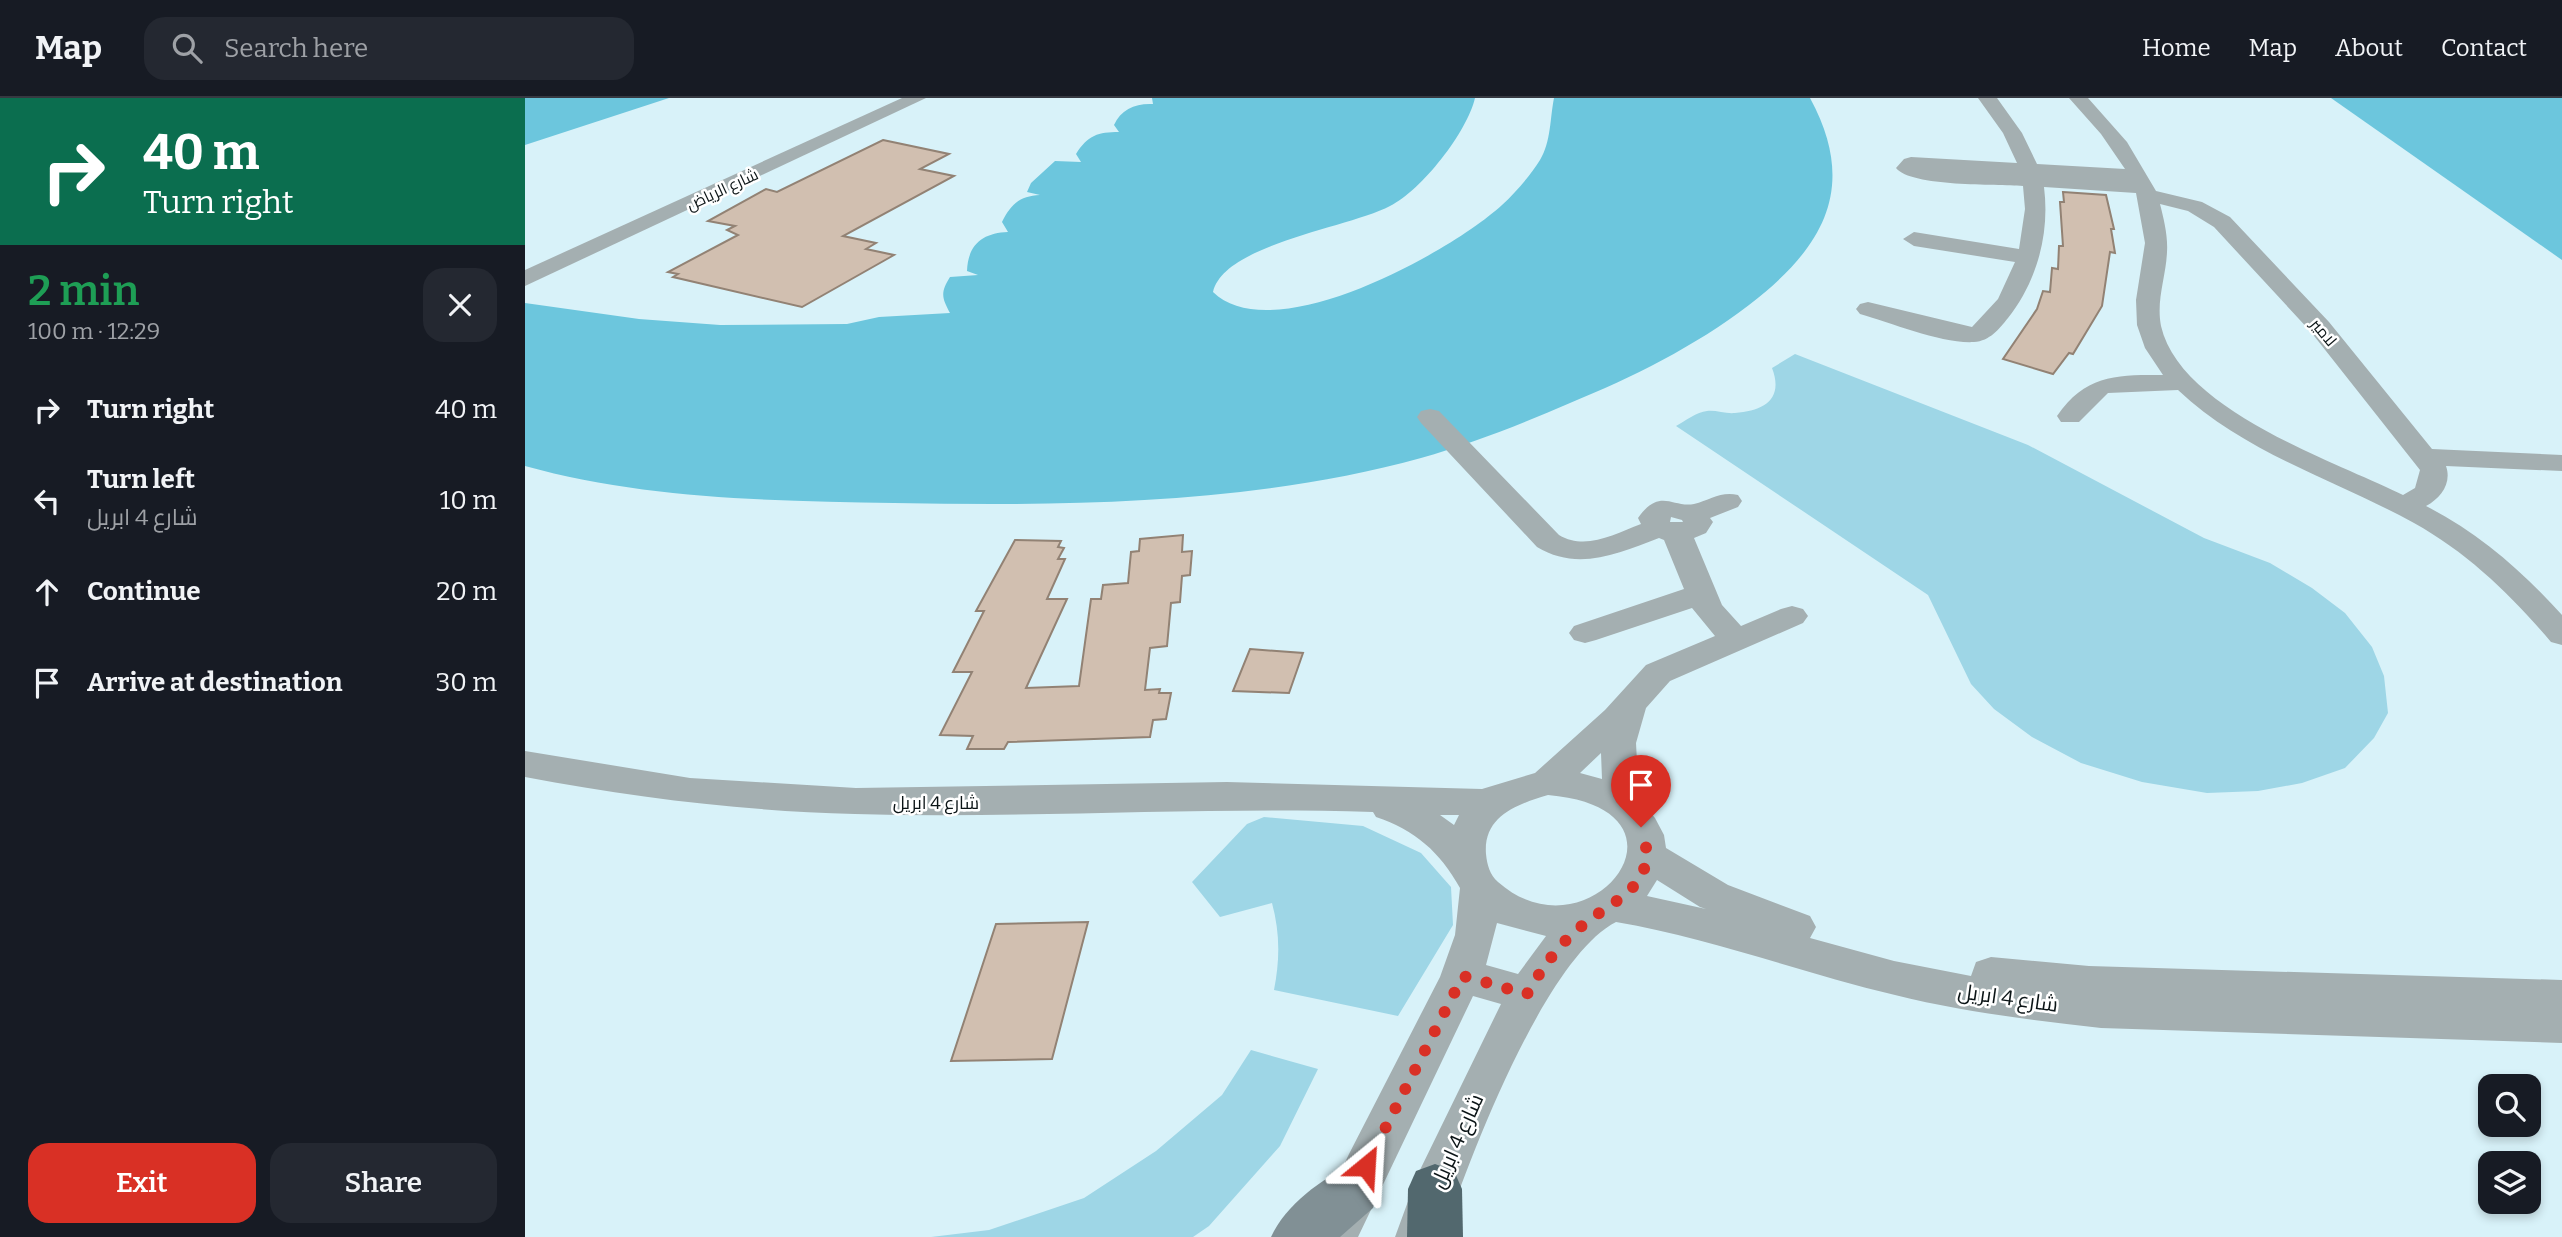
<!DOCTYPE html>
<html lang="en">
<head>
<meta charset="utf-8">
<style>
	:root { --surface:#171b24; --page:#242831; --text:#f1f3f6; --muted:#9ea1a6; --line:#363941; --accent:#d93025 }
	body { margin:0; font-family:Bitter,Cairo,serif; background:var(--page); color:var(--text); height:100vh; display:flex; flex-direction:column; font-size:26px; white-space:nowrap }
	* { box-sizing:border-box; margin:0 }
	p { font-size:23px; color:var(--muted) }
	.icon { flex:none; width:38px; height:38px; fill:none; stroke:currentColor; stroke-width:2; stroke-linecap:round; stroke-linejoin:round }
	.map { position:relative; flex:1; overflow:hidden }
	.side { display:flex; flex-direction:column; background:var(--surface); width:525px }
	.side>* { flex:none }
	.hud { background:#0b6e4f; color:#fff; overflow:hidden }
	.controls { position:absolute; left:1953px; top:976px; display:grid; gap:14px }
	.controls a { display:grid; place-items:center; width:63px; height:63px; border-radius:14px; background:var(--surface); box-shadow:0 4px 10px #0003; font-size:35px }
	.pin { position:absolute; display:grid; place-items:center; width:60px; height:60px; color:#fff; margin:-72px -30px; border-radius:50% 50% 50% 0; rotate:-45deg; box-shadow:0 0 7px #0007 }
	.pin .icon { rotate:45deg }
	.me { position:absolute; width:77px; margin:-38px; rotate:27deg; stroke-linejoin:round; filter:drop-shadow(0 0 5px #0008) }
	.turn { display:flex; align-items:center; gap:24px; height:147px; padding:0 28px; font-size:32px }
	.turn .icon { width:91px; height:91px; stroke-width:2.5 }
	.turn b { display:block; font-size:49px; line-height:60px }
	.round { display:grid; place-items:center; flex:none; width:74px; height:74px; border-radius:21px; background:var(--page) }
	.head { display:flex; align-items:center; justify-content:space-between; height:119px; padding:0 28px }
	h1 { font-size:42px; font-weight:600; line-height:52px; color:#1e9e55 }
	.action { display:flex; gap:14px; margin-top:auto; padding:14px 28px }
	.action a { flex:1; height:80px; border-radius:21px; background:var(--accent); color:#fff; font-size:28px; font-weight:600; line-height:80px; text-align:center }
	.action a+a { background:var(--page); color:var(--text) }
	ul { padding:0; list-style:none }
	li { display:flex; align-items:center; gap:21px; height:91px; padding:0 28px }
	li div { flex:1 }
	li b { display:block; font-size:26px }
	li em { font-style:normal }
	header { display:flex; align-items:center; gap:42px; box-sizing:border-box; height:98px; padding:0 35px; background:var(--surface); border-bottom:2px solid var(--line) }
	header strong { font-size:33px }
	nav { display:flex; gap:38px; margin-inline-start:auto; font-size:24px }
	.search { width:490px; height:63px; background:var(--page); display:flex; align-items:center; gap:18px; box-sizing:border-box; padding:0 24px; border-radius:21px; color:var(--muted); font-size:26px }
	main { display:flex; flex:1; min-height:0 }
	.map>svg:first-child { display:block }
	.green { fill:#9ed6e6 }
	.water { fill:#6cc6dd }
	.building { fill:#d1bfb0; stroke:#928274; stroke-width:2 }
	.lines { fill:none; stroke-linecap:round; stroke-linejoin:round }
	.street { fill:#a4afb1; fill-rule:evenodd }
	.secondary { fill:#819095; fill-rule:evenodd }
	.highway { fill:#52686e; fill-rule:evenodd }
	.route { stroke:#d93025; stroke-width:12; stroke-dasharray:0 21.6 }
	.labels { text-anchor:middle; stroke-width:5; stroke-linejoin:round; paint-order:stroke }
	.far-street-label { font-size:16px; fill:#0b1416; stroke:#fff }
	.street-label { font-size:18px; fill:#0b1416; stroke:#fff }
	.near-street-label { font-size:21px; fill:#0b1416; stroke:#fff }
</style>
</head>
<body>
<header>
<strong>Map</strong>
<div class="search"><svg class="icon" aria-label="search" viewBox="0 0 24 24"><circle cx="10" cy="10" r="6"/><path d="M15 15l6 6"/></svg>Search here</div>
<nav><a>Home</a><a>Map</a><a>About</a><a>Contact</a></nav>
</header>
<main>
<section class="side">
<div class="hud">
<div class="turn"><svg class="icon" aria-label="right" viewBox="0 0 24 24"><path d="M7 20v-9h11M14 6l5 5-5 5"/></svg><div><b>40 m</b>Turn right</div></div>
</div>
<div class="head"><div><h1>2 min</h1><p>100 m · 12:29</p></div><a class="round"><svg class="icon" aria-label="close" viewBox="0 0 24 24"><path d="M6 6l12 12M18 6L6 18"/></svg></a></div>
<ul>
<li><svg class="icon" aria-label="right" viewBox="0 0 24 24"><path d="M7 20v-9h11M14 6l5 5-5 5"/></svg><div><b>Turn right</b></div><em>40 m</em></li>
<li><svg class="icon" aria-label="left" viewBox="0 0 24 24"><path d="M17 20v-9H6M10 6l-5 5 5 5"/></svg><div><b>Turn left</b><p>شارع 4 ابريل</p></div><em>10 m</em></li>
<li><svg class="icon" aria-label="ahead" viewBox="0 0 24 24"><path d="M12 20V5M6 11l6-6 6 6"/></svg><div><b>Continue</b></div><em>20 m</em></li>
<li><svg class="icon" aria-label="arrive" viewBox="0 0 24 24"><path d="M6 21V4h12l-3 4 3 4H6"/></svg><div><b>Arrive at destination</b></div><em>30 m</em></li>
</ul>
<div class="action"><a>Exit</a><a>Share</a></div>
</section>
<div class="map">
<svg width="2037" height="1139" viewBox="0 0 2037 1139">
	<rect width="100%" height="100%" fill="#d8f2f9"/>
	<g class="green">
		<path d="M1270,256l233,91 176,93 66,25 42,25 33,25 27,34 12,29 4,37 -14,25 -29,30 -43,15 -44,8 -51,2 -65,-11 -61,-19 -49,-26 -38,-28 -23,-25 -43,-89 -252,-169c9,-5 21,-14 31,-15 9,-1 19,3 28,2 29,-2 49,-14 37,-45z"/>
		<path d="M739,719l99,9 58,27 30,34 2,38 -55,91 -124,-26c6,-31 6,-57 -2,-87l-52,14 -28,-35 55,-58z"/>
		<polygon points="726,952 793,971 755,1048 684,1128 668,1139 406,1139 464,1132 559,1100 631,1053 697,997"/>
	</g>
	<g class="water">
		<polygon points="0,0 144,0 0,47"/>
		<path d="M627,0h323c-8,34 -53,92 -85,108 -42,22 -166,38 -177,86 60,59 239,-41 289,-87 14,-13 28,-29 38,-45 11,-18 10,-42 14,-62h256c49,90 13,150 -61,207 -55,42 -116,72 -179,98 -48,21 -99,41 -149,55 -171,47 -352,48 -527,45 -122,-2 -251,-4 -369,-37v-163l114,16 81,6 127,-1 32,-7 71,-4c-8,-15 -10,-20 0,-36l28,-2 -11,-4c1,-27 16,-38 41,-39l-6,-10c9,-18 18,-26 38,-27l-13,-3 4,-9 24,-22 26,1 -5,-8c12,-19 22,-22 43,-22l-5,-7c7,-16 22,-22 39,-21z"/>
		<polygon points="1806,0 2037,0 2037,162"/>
	</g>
	<g class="building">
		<polygon points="358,42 424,56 395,71 429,78 318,138 351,145 341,151 369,157 277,209 148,179 153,176 143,174 213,137 202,132 210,128 183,123 241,91 252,94"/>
		<polygon points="1538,94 1581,97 1589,131 1586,131 1590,155 1585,154 1577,208 1548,256 1544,255 1528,276 1478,261 1512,211 1518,193 1525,194 1527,170 1533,171 1534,148 1538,148 1535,104 1539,104"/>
		<polygon points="658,437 657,454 667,453 665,477 657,478 655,504 646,505 642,548 625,550 620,592 635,591 634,595 646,595 641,621 628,622 625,639 483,644 479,651 442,651 448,638 415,637 447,574 428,574 459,513 451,513 490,442 536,443 533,449 539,450 533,461 540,461 522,501 542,501 501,590 554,588 566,501 576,501 578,487 603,485 606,454 614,453 615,441"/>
		<polygon points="725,551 778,555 764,595 708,593"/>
		<polygon points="563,824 527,961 426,963 471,826"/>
	</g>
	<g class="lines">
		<g class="street">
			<polygon points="377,0 401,0 0,188 0,172"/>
			<path d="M1453,0h19l25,35 15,31 88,5 -24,-35 -32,-36h19l39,44 29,49 46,11 28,15 99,105 103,127 130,6v16l-116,-5c6,17 -5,32 -20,40 53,27 96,65 136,109v30l-11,-3c-40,-47 -83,-89 -137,-119 -80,-44 -168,-69 -236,-133l-70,3 -29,29h-18l-4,-6c29,-42 60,-41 106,-41l-18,-27 -8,-23 -1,-25 9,-57 -9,-50 -92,-6c6,47 -7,94 -36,131 -9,11 -18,23 -34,24 -32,2 -82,-19 -114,-28l-4,-5 4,-5 8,-2 104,25 26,-28 17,-37 -101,-16 -11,-7 11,-7 105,17 6,-40 -2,-23c-26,-2 -112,1 -127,-18l8,-9 7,-2 106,6 -14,-30zM1635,106l28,7 26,16 97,105 109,138 -5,18 -12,7c-69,-34 -223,-85 -242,-169 -5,-26 5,-49 6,-74 1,-16 -3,-32 -7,-48z"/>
			<path d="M905,311l9,2 120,124c27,16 55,-1 82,-11l-3,-6c22,-31 34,-10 56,-14 16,-4 27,-13 44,-9l4,6 -4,6 -28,11 3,4 -7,11 -12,5 28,67 19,21 40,-17 11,-3 11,3 5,7 -5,7 -133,58 -24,27 -10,35 3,56 16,19 9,17 2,13 62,37 82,31 6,11 -6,11 84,23 77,15 5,-14 15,-5 98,9 473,14v63l-461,-15c-69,-8 -138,-16 -206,-33 -94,-22 -184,-57 -279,-73 -71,36 -148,239 -173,315h-48l23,-63 83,-170 -28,-8 -115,241h-48l39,-83 91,-177 15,-42 5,-47c-20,-36 -45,-58 -84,-71l-3,-5c-172,-6 -345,7 -518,2 -111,-3 -220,-16 -330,-37v-26l165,27 166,10 371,-6 255,7 53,-16 70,-63 41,-45 69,-29 -23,-28 -96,32 -11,3 -11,-3 -5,-7 5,-7 110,-37 -20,-49 -5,-2c-40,15 -81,34 -122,9l-116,-124 -4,-6 4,-6zM1146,419l11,3 1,2h-13zM1076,655l1,26 -22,-6zM1023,697c161,14 42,168 -50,87 -8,-7 -11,-17 -12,-28 -3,-38 32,-50 62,-59zM915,717h19l-5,10zM1132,782l43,27 6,2 -59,-13zM972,825l49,13 -28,38 -32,-9z"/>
		</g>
		<path class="secondary" d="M829,1067l19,7 8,18 -8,18 -33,29h-69c14,-31 51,-60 83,-72z"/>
		<polygon class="highway" points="910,1066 929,1073 937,1091 938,1139 882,1139 883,1091 891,1073"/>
	</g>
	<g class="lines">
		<path class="route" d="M841,1068l97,-190 64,18c14,-24 29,-46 50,-64 36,-32 86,-42 64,-103"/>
	</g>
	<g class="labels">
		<g class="far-street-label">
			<text transform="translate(197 91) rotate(-25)" y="6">شارع الرياض</text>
			<text transform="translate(1799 234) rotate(50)" y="6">لامير</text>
		</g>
		<g class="street-label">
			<text x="411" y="711">شارع 4 ابريل</text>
		</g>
		<g class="near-street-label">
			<text transform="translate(1483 900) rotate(8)" y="7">شارع 4 ابريل</text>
			<text transform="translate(932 1043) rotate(-66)" y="7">شارع 4 ابريل</text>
		</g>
	</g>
</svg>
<div class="controls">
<a><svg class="icon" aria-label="search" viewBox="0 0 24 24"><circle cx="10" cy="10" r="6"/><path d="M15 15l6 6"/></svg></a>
<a><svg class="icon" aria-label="layers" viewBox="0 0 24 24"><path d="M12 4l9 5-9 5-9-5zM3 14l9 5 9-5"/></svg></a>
</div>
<div class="pin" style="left:1116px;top:729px;background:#d93025"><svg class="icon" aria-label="arrive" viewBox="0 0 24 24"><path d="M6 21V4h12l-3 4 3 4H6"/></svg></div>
<svg class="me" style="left:841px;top:1068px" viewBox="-20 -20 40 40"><path d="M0-17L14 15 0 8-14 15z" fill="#d93025" stroke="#fff" stroke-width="4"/></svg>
</div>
</main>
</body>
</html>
